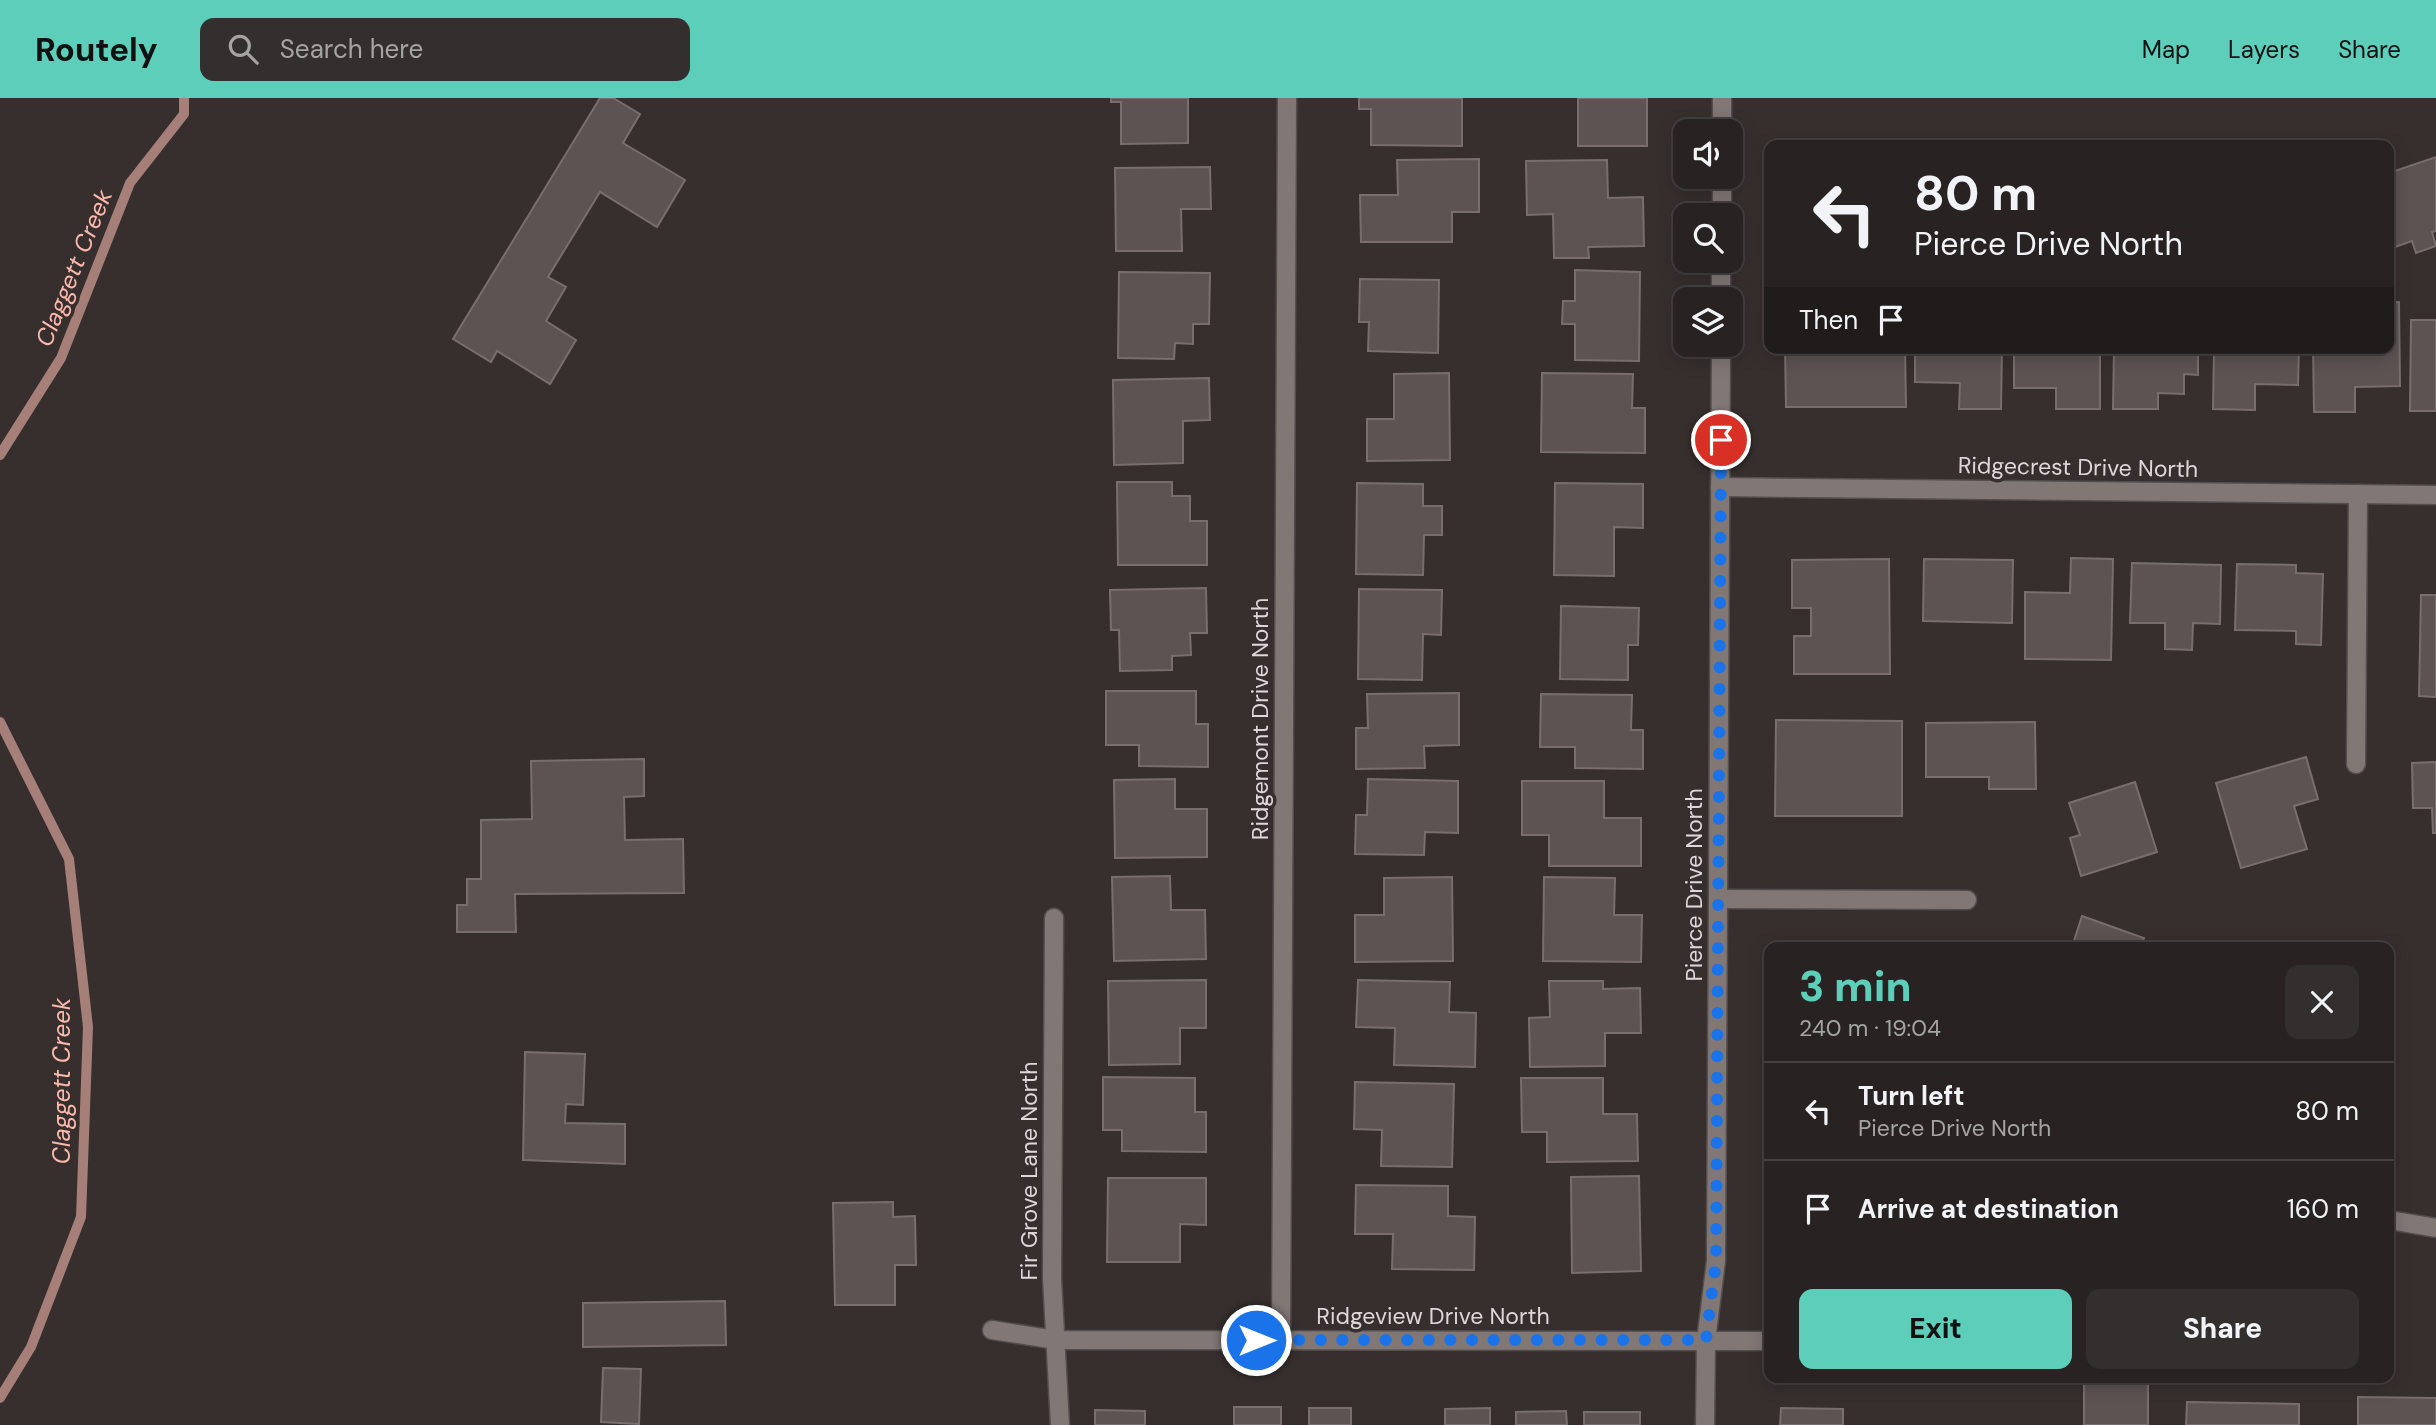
<!DOCTYPE html>
<html lang="en">
<head>
<meta charset="utf-8">
<style>
	:root { --surface:#282322; --page:#342f2f; --text:#f1f3f6; --muted:#a5a4a5; --line:#444040; --accent:#5cceba }
	body { margin:0; font-family:"DM Sans",sans-serif; background:var(--page); color:var(--text); height:100vh; display:flex; flex-direction:column; font-size:26px; white-space:nowrap }
	* { box-sizing:border-box; margin:0 }
	p { font-size:23px; color:var(--muted) }
	.icon { flex:none; width:38px; height:38px; fill:none; stroke:currentColor; stroke-width:2; stroke-linecap:round; stroke-linejoin:round }
	.map { position:relative; flex:1; overflow:hidden }
	.panel { position:absolute; left:1764px; top:844px; width:630px; height:441px; display:flex; flex-direction:column; background:var(--surface); border-radius:14px; box-shadow:0 4px 18px #0003,0 0 0 2px var(--line) }
	.panel>* { flex:none }
	.top-card { position:absolute; left:1764px; top:42px; width:630px; height:214px; border-radius:14px; box-shadow:0 4px 18px #0003,0 0 0 2px var(--line); background:#282322; color:var(--text); overflow:hidden }
	.buttons { position:absolute; left:1673px; top:21px; display:grid; gap:14px }
	.buttons a { display:grid; place-items:center; width:70px; height:70px; border-radius:14px; background:var(--surface); box-shadow:0 4px 18px #0003,0 0 0 2px var(--line); font-size:35px }
	.pin { position:absolute; display:grid; place-items:center; width:60px; height:60px; color:#fff; margin:-30px; border:4px solid #fff; border-radius:50%; box-shadow:0 2px 7px #0007 }
	.me { position:absolute; width:77px; margin:-38px; rotate:90deg; stroke-linejoin:round; filter:drop-shadow(0 0 5px #0008) }
	.turn { display:flex; align-items:center; gap:24px; height:147px; padding:0 35px; font-size:32px }
	.turn .icon { width:91px; height:91px; stroke-width:2.5 }
	.turn b { display:block; font-size:49px; line-height:60px }
	.then { display:flex; align-items:center; height:66px; padding:0 35px; background:#0003; gap:14px; font-size:26px }
	.round { display:grid; place-items:center; flex:none; width:74px; height:74px; border-radius:14px; background:var(--page) }
	.head { display:flex; align-items:center; justify-content:space-between; height:119px; padding:0 35px }
	h1 { font-size:42px; font-weight:800; line-height:52px; color:var(--accent) }
	.action { display:flex; gap:14px; margin-top:auto; padding:14px 35px }
	.action a { flex:1; height:80px; border-radius:14px; background:var(--accent); color:#111; font-size:28px; font-weight:800; line-height:80px; text-align:center }
	.action a+a { background:var(--page); color:var(--text) }
	ul { padding:0; list-style:none }
	li { display:flex; align-items:center; gap:21px; height:98px; padding:0 35px; border-top:2px solid var(--line) }
	li div { flex:1 }
	li b { display:block; font-size:26px }
	li em { font-style:normal }
	header { display:flex; align-items:center; gap:42px; box-sizing:border-box; height:98px; padding:0 35px; background:var(--accent); color:#111 }
	header strong { font-size:33px }
	nav { display:flex; gap:38px; margin-inline-start:auto; font-size:24px }
	.search { width:490px; height:63px; background:var(--page); display:flex; align-items:center; gap:18px; box-sizing:border-box; padding:0 24px; border-radius:14px; color:var(--muted); font-size:26px }
	.map>svg:first-child { display:block }
	.lines { fill:none; stroke-linecap:round; stroke-linejoin:round }
	.stream { stroke:#a67f78; stroke-width:10 }
	.building { fill:#5c5352; stroke:#786f6d; stroke-width:2 }
	.service-casing { stroke:#534d4c; stroke-width:21 }
	.minor-casing { stroke:#534d4c; stroke-width:21 }
	.service { stroke:#817876; stroke-width:18 }
	.minor { stroke:#817876; stroke-width:18 }
	.route { stroke:#1a73e8; stroke-width:12; stroke-dasharray:0 21.6 }
	.labels { text-anchor:middle; stroke-width:7; stroke-linejoin:round; paint-order:stroke }
	.street-label { font-size:23px; fill:#ddd8d7; stroke:#362f2e }
	.water-label { font-size:24px; font-style:italic; fill:#fdb8ac; stroke:#362f2e }
</style>
</head>
<body>
<header>
<strong>Routely</strong>
<div class="search"><svg class="icon" aria-label="search" viewBox="0 0 24 24"><circle cx="10" cy="10" r="6"/><path d="M15 15l6 6"/></svg>Search here</div>
<nav><a>Map</a><a>Layers</a><a>Share</a></nav>
</header>
<div class="map">
<svg width="2436" height="1327" viewBox="0 0 2436 1327">
	<rect width="100%" height="100%" fill="#362f2e"/>
	<g class="lines">
		<g class="stream">
			<polyline points="0,357 61,260 130,85 184,16 184,0"/>
			<polyline points="0,624 69,761 88,929 81,1119 31,1249 0,1300"/>
		</g>
	</g>
	<g class="building">
		<polygon points="600,0 613,0 640,16 623,45 685,82 657,129 600,94 548,179 566,189 546,223 576,242 550,286 497,253 491,264 453,241"/>
		<polygon points="1111,0 1188,0 1188,45 1121,46 1121,4 1111,4"/>
		<polygon points="1359,0 1462,0 1462,48 1371,47 1371,11 1359,11"/>
		<rect x="1578" y="0" width="69" height="48"/>
		<rect x="1960" y="45" width="44" height="2"/>
		<polygon points="2436,59 2436,133 2432,134 2436,148 2416,155 2412,143 2389,151 2389,75"/>
		<polygon points="1479,61 1479,114 1452,114 1452,144 1361,144 1360,97 1398,97 1397,62"/>
		<polygon points="1607,62 1608,100 1643,99 1644,148 1588,149 1589,160 1554,160 1553,116 1527,117 1526,63"/>
		<polygon points="1210,69 1211,111 1181,111 1182,153 1116,153 1115,70"/>
		<polygon points="1575,172 1640,174 1639,263 1575,262 1575,226 1562,226 1563,203 1575,203"/>
		<polygon points="1119,174 1210,175 1209,226 1193,226 1193,246 1175,245 1174,261 1118,260"/>
		<polygon points="1360,181 1439,182 1438,255 1368,253 1369,224 1359,224"/>
		<polygon points="2399,204 2400,288 2355,289 2355,314 2314,314 2313,250 2389,250 2389,205"/>
		<polygon points="2411,222 2436,222 2436,313 2410,313"/>
		<polygon points="1785,250 1905,250 1906,309 1786,309"/>
		<polygon points="1915,250 2002,250 2001,311 1959,311 1960,285 1915,284"/>
		<polygon points="2014,250 2100,250 2100,311 2056,311 2056,290 2014,290"/>
		<polygon points="2114,250 2198,250 2198,277 2184,276 2184,296 2158,295 2158,311 2113,311"/>
		<polygon points="2214,250 2299,250 2298,287 2255,286 2255,312 2213,311"/>
		<polygon points="1449,275 1450,362 1367,363 1367,321 1394,321 1394,276"/>
		<polygon points="1542,275 1633,276 1632,310 1645,310 1645,355 1541,354"/>
		<polygon points="1209,280 1210,322 1183,323 1183,365 1114,367 1113,282"/>
		<polygon points="1117,384 1172,384 1172,398 1190,398 1190,423 1207,423 1207,467 1118,467"/>
		<polygon points="1357,385 1423,386 1423,408 1442,408 1442,437 1424,437 1423,477 1356,476"/>
		<polygon points="1555,385 1643,386 1643,430 1614,429 1614,478 1554,477"/>
		<polygon points="2071,460 2113,461 2111,562 2025,561 2025,494 2070,495"/>
		<polygon points="1889,461 1890,576 1794,576 1794,538 1811,538 1811,510 1792,510 1792,462"/>
		<polygon points="1924,461 2013,462 2012,525 1923,523"/>
		<polygon points="2132,465 2221,467 2220,526 2193,525 2192,552 2165,551 2165,525 2130,525"/>
		<polygon points="2237,466 2296,467 2296,475 2323,476 2321,547 2296,546 2296,533 2235,532"/>
		<polygon points="1206,490 1207,535 1190,535 1191,557 1172,558 1172,572 1120,573 1119,532 1111,532 1110,492"/>
		<polygon points="1359,491 1442,492 1441,537 1423,536 1422,582 1358,581"/>
		<polygon points="2421,497 2436,497 2436,599 2419,598"/>
		<polygon points="1561,508 1639,510 1638,547 1628,547 1628,582 1560,581"/>
		<polygon points="1106,593 1196,593 1196,626 1208,626 1208,669 1139,668 1139,647 1106,647"/>
		<polygon points="1459,595 1459,647 1424,648 1425,670 1356,671 1356,630 1368,630 1367,596"/>
		<polygon points="1541,596 1632,597 1631,632 1643,632 1643,671 1575,670 1575,649 1540,649"/>
		<polygon points="1776,622 1902,623 1902,718 1775,718"/>
		<polygon points="2035,624 2036,691 1989,691 1989,679 1926,679 1926,625"/>
		<polygon points="2306,659 2318,701 2294,708 2307,751 2241,770 2216,685"/>
		<polygon points="644,661 644,698 624,699 625,742 683,741 684,795 515,796 516,834 457,834 457,807 467,807 467,781 481,781 481,722 532,721 531,663"/>
		<polygon points="2436,664 2436,735 2433,735 2432,710 2413,710 2412,665"/>
		<polygon points="1175,681 1175,711 1207,711 1207,759 1115,760 1114,682"/>
		<polygon points="1368,681 1458,683 1458,735 1425,734 1424,757 1355,756 1356,717 1367,717"/>
		<polygon points="1522,683 1604,683 1604,720 1641,720 1641,768 1549,768 1549,737 1522,737"/>
		<polygon points="2135,684 2157,754 2081,778 2070,740 2080,737 2069,705"/>
		<polygon points="1170,778 1171,812 1205,812 1206,861 1114,863 1112,779"/>
		<polygon points="1452,779 1453,863 1355,864 1355,817 1384,817 1384,780"/>
		<polygon points="1544,779 1615,780 1614,817 1642,817 1641,864 1543,863"/>
		<polygon points="2082,818 2144,840 2141,849 2072,849"/>
		<polygon points="1206,882 1206,930 1180,930 1180,966 1109,967 1108,883"/>
		<polygon points="1358,882 1450,884 1449,914 1476,915 1475,969 1394,967 1395,930 1356,929"/>
		<polygon points="1549,883 1603,883 1603,891 1640,890 1641,935 1605,935 1605,968 1530,969 1529,920 1550,919"/>
		<polygon points="525,954 585,956 583,1007 566,1006 565,1025 625,1026 625,1066 523,1062"/>
		<polygon points="1103,979 1195,980 1195,1014 1206,1014 1206,1054 1122,1053 1122,1032 1103,1032"/>
		<polygon points="1521,980 1603,980 1603,1016 1637,1016 1638,1063 1547,1064 1547,1034 1522,1034"/>
		<polygon points="1355,984 1454,986 1452,1069 1381,1068 1382,1032 1354,1031"/>
		<polygon points="1639,1078 1641,1173 1572,1175 1571,1079"/>
		<polygon points="1108,1080 1206,1080 1206,1127 1180,1126 1180,1164 1107,1164"/>
		<polygon points="1356,1087 1448,1088 1448,1118 1475,1119 1474,1172 1392,1171 1393,1136 1355,1136"/>
		<polygon points="893,1104 893,1119 915,1118 916,1167 895,1167 895,1207 835,1207 833,1105"/>
		<polygon points="725,1203 726,1247 583,1249 583,1205"/>
		<polygon points="603,1270 641,1271 639,1326 601,1324"/>
		<polygon points="2052,1279 2148,1279 2148,1327 2084,1327 2084,1281"/>
		<polygon points="2358,1299 2436,1300 2436,1327 2358,1327"/>
		<polygon points="2187,1304 2299,1306 2299,1327 2186,1327"/>
		<rect x="1234" y="1309" width="47" height="18"/>
		<rect x="1309" y="1310" width="42" height="17"/>
		<polygon points="1490,1310 1490,1327 1445,1327 1445,1311"/>
		<polygon points="1781,1310 1843,1311 1843,1327 1780,1327"/>
		<polygon points="1095,1312 1145,1313 1145,1327 1095,1327"/>
		<polygon points="1566,1313 1567,1327 1516,1327 1516,1314"/>
		<rect x="1584" y="1314" width="56" height="13"/>
	</g>
	<g class="lines">
		<g class="service-casing">
			<g id="service">
				<polyline points="2356,666 2358,396"/>
				<polyline points="2389,1122 2436,1130"/>
			</g>
		</g>
		<g class="minor-casing">
			<g id="minor">
				<polyline points="1722,33 1722,0"/>
				<polyline points="1722,117 1722,79"/>
				<polyline points="1721,201 1721,163"/>
				<polyline points="1720,389 2436,397"/>
				<polyline points="1718,801 1967,802"/>
				<polyline points="1054,820 1052,1180 1060,1327"/>
				<polyline points="992,1232 1056,1242 1769,1243"/>
				<polyline points="1281,1243 1287,0"/>
				<polyline points="1705,1327 1706,1243 1716,1163 1721,247"/>
			</g>
		</g>
		<use href="#service" class="service"/>
		<use href="#minor" class="minor"/>
	</g>
	<g class="lines">
		<polyline class="route" points="1256,1242 1706,1242 1716,1163 1721,342"/>
	</g>
	<g class="labels">
		<g class="street-label">
			<text transform="translate(2078 369) rotate(1)" y="8">Ridgecrest Drive North</text>
			<text transform="translate(1260 621) rotate(-90)" y="8">Ridgemont Drive North</text>
			<text transform="translate(1694 787) rotate(-90)" y="8">Pierce Drive North</text>
			<text transform="translate(1029 1073) rotate(-90)" y="8">Fir Grove Lane North</text>
			<text x="1433" y="1226">Ridgeview Drive North</text>
		</g>
		<g class="water-label">
			<text transform="translate(74 170) rotate(-68)" y="8">Claggett Creek</text>
			<text transform="translate(62 983) rotate(-90)" y="8">Claggett Creek</text>
		</g>
	</g>
</svg>
<div class="buttons">
<a><svg class="icon" aria-label="sound" viewBox="0 0 24 24"><path d="M4 9h4l5-4v14l-5-4H4zM17 9q2 3 0 6"/></svg></a>
<a><svg class="icon" aria-label="search" viewBox="0 0 24 24"><circle cx="10" cy="10" r="6"/><path d="M15 15l6 6"/></svg></a>
<a><svg class="icon" aria-label="layers" viewBox="0 0 24 24"><path d="M12 4l9 5-9 5-9-5zM3 14l9 5 9-5"/></svg></a>
</div>
<div class="pin" style="left:1721px;top:342px;background:#d93025"><svg class="icon" aria-label="arrive" viewBox="0 0 24 24"><path d="M6 21V4h12l-3 4 3 4H6"/></svg></div>
<svg class="me" style="left:1256px;top:1242px" viewBox="-20 -20 40 40"><circle r="17" fill="#1a73e8" stroke="#fff" stroke-width="3"/><path d="M0-11L8 9 0 5-8 9z" fill="#fff"/></svg>
<div class="top-card">
<div class="turn"><svg class="icon" aria-label="left" viewBox="0 0 24 24"><path d="M17 20v-9H6M10 6l-5 5 5 5"/></svg><div><b>80 m</b>Pierce Drive North</div></div>
<div class="then">Then<svg class="icon" aria-label="arrive" viewBox="0 0 24 24"><path d="M6 21V4h12l-3 4 3 4H6"/></svg></div>
</div>
<section class="panel">
<div class="head"><div><h1>3 min</h1><p>240 m · 19:04</p></div><a class="round"><svg class="icon" aria-label="close" viewBox="0 0 24 24"><path d="M6 6l12 12M18 6L6 18"/></svg></a></div>
<ul>
<li><svg class="icon" aria-label="left" viewBox="0 0 24 24"><path d="M17 20v-9H6M10 6l-5 5 5 5"/></svg><div><b>Turn left</b><p>Pierce Drive North</p></div><em>80 m</em></li>
<li><svg class="icon" aria-label="arrive" viewBox="0 0 24 24"><path d="M6 21V4h12l-3 4 3 4H6"/></svg><div><b>Arrive at destination</b></div><em>160 m</em></li>
</ul>
<div class="action"><a>Exit</a><a>Share</a></div>
</section>
</div>
</body>
</html>
